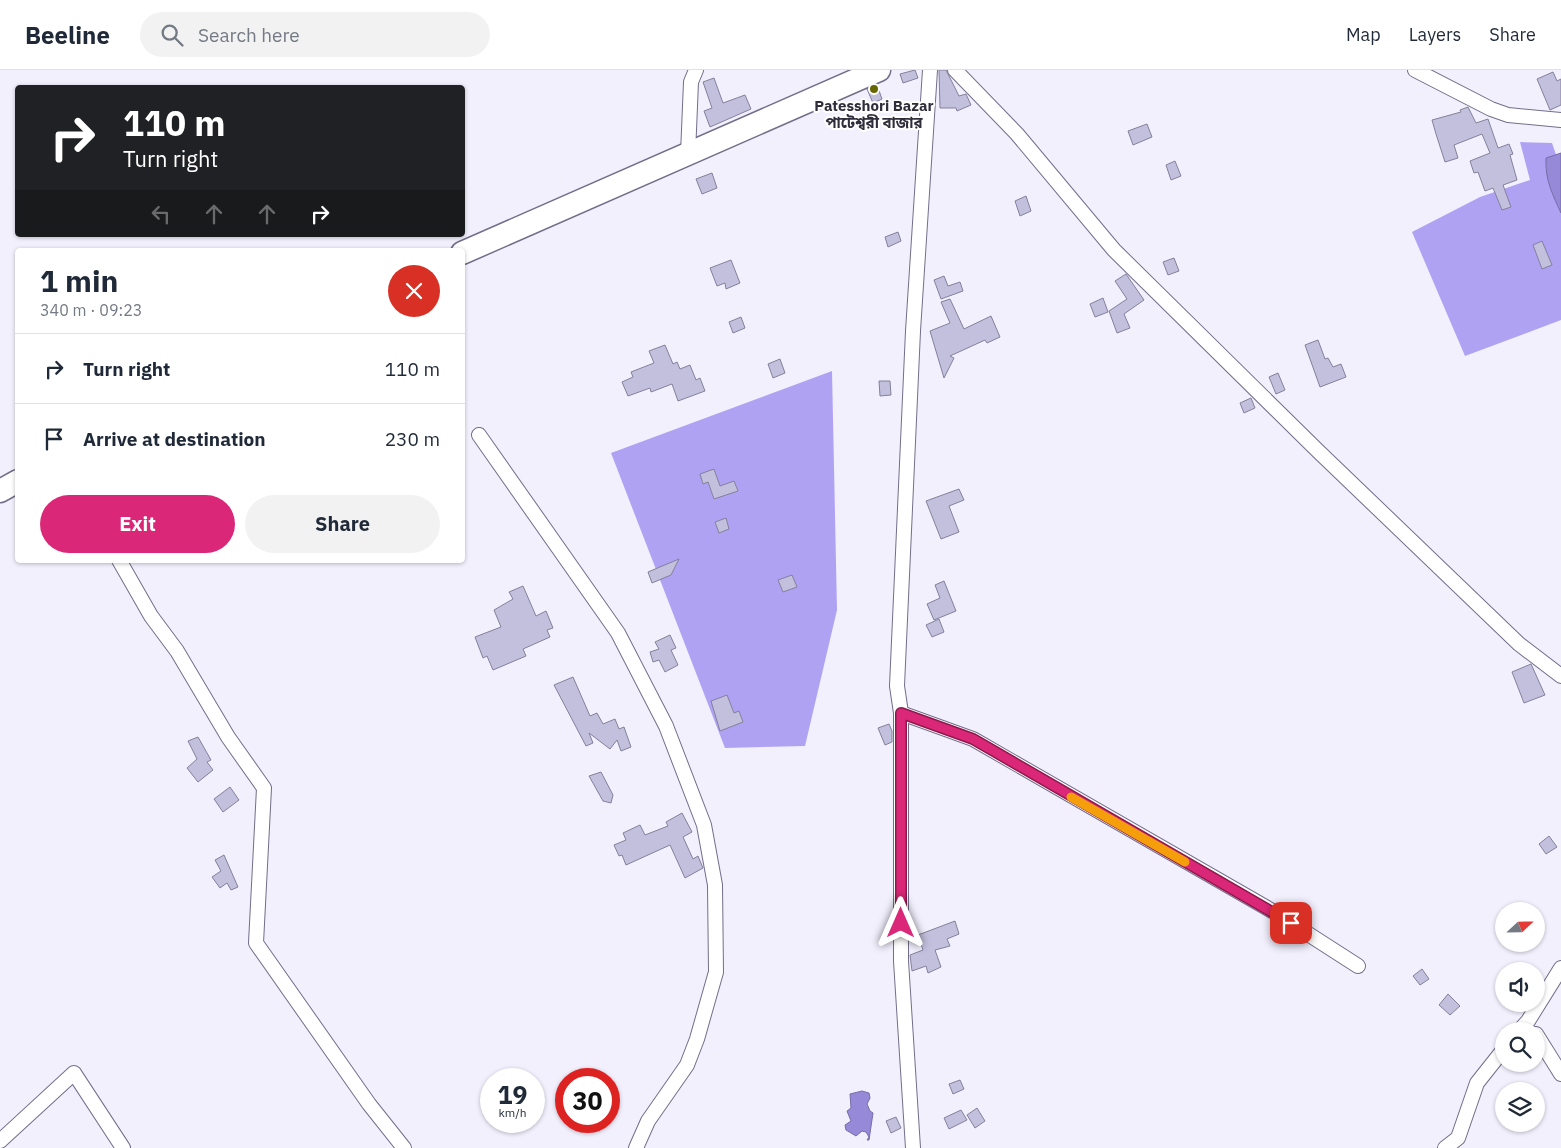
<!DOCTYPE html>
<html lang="en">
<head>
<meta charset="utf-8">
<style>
	:root { --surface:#fff; --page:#f2f2f3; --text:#1f2937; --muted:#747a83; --line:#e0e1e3; --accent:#db2777 }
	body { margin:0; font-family:"IBM Plex Sans","Noto Sans Bengali",sans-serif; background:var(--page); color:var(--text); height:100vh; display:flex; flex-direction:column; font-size:19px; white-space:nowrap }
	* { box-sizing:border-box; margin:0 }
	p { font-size:16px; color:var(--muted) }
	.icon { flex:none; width:28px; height:28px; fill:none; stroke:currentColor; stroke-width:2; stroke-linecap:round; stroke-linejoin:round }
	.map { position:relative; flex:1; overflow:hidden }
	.panel { position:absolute; left:15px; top:178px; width:450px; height:315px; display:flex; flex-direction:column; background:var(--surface); border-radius:5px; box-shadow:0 1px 4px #0004 }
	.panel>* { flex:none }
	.top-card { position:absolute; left:15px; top:15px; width:450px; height:152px; border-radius:5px; box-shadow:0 1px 4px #0004; background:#202124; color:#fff; overflow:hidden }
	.needle { width:32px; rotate:68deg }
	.buttons { position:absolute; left:1495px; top:832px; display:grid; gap:10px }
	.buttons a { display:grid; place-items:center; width:50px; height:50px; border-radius:50%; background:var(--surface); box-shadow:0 1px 4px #0004; font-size:25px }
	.speed { position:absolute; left:480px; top:998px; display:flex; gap:10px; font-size:25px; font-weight:700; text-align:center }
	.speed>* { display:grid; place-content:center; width:65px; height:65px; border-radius:50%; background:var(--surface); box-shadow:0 1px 4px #0004; line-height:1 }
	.speed small { font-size:12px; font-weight:400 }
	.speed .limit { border:8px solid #d22; background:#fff; color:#111 }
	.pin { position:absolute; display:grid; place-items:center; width:42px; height:42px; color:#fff; margin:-21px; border-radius:10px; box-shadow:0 2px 8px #0006 }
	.me { position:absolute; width:55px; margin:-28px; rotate:0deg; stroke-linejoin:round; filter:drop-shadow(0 0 4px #0008) }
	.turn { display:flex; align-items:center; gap:18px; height:105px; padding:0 25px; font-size:22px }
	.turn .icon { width:65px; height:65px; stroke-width:2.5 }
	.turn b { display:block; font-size:35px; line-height:42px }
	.lanes { display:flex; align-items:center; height:48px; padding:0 25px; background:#0003; justify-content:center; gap:25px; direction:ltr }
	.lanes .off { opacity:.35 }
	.round { display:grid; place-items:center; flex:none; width:52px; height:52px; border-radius:26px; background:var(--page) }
	.summary { display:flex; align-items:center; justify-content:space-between; height:85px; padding:0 25px }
	h1 { font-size:30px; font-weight:700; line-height:38px }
	.cta { display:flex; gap:10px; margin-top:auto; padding:10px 25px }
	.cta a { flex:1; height:58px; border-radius:30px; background:var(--accent); color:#fff; font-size:20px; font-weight:700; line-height:58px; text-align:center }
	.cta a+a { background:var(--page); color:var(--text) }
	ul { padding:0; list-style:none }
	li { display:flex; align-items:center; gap:15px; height:70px; padding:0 25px; border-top:1px solid var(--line) }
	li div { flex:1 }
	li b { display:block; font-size:19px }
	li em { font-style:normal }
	header { display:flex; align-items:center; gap:30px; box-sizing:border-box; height:70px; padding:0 25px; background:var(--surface); border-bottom:1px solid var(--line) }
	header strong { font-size:24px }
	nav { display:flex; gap:28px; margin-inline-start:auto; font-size:18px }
	.search { width:350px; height:45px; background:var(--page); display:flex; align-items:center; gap:12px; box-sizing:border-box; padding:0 18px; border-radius:28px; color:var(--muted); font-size:19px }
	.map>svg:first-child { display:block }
	.forest { fill:#afa2f3 }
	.water { fill:#9689d7; stroke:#776da8 }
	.building { fill:#c3c0de; stroke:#84809c }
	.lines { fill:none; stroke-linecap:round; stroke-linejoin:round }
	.minor-casing { stroke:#726e8a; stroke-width:16 }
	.trunk-casing { stroke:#726e8a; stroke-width:25 }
	.minor { stroke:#fff; stroke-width:14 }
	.trunk { stroke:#fff; stroke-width:22 }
	.route-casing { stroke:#8e194d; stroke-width:12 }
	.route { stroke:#db2777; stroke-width:9 }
	.slow { stroke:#f59e0b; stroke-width:9 }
	.poi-dot { fill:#666703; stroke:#fff; stroke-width:2 }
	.labels { text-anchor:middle; stroke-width:4; stroke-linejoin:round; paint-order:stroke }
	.poi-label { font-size:15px; font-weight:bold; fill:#2f2d39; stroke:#fff }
</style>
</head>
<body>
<header>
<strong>Beeline</strong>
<div class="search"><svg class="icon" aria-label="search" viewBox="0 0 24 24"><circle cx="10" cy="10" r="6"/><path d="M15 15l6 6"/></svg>Search here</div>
<nav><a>Map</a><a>Layers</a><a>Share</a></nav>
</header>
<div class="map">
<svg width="1561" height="1078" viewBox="0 0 1561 1078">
	<rect width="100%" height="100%" fill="#f2f0fd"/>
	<g class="forest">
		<polygon points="1520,72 1552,73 1561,99 1561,250 1465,286 1412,162 1480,127 1530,110"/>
		<polygon points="832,301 837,540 805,676 725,678 611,383"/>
	</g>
	<g class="water">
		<path d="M1561,83v60c-9,-20 -16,-33 -15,-55z"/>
		<polygon points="862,1021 869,1023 870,1028 867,1034 870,1041 873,1043 869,1070 867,1070 869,1067 866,1062 862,1061 856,1066 846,1060 845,1055 851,1051 847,1041 851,1038 850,1024"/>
	</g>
	<g class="building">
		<polygon points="915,0 918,8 903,13 900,4"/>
		<polygon points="939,0 946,0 959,26 966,24 971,35 957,41 956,38 940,38"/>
		<polygon points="1553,2 1557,11 1561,9 1561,35 1550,40 1537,9"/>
		<polygon points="714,8 723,33 745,25 751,39 710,57 704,41 712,38 703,12"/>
		<polygon points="877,15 882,29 873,33 867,19"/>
		<polygon points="1468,37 1476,53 1488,49 1498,78 1509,74 1513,84 1510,85 1517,110 1503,115 1511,137 1502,140 1493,118 1485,121 1478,102 1474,103 1470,91 1490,83 1482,64 1454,75 1458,88 1445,92 1436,64 1432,50 1461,42 1460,40"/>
		<polygon points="1147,54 1152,67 1133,75 1128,61"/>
		<polygon points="1175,91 1181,106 1171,110 1166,95"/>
		<polygon points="712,103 717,118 702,124 696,109"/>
		<polygon points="1026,126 1031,141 1020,146 1015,131"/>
		<polygon points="898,162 901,171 888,177 885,167"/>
		<polygon points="1542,171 1552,195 1542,199 1533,175"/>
		<polygon points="1174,188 1179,201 1168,205 1163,192"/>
		<polygon points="731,190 740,213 726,219 725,213 717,216 710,198"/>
		<polygon points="1126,204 1144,230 1124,244 1130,258 1117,263 1109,241 1127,229 1115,211"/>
		<polygon points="944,206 948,216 960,212 963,221 941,229 934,210"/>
		<polygon points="1103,228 1108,242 1095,247 1090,234"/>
		<polygon points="950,229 964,259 991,246 1000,267 987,273 985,270 950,286 954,288 944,308 930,261 950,253 941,232"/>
		<polygon points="741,247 745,258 733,263 729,252"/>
		<polygon points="1318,270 1325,289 1328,288 1333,297 1341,294 1346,307 1320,317 1305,275"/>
		<polygon points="665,275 673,294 677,292 680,299 690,295 696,310 700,308 705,321 678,331 672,314 651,322 650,318 628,326 622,312 633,307 631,302 654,293 649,281"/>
		<polygon points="780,289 785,303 773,308 768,294"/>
		<polygon points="1278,303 1285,320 1276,324 1269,307"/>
		<polygon points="879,311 890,311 891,325 880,326"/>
		<polygon points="1251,328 1255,338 1244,343 1240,333"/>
		<polygon points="714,399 720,416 734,411 738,421 714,429 708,412 703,414 700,404"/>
		<polygon points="959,419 964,430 949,436 959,462 941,469 926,431"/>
		<polygon points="726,448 729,459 719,463 715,452"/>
		<polygon points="679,489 671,505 652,513 648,502"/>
		<polygon points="792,505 797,517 783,522 778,510"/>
		<polygon points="944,511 956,541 934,550 927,534 940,528 935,515"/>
		<polygon points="523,516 536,546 546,541 553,558 547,560 550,567 523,579 526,586 493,600 487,586 483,588 475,567 501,557 494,540 513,529 509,522"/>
		<polygon points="939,549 944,562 932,567 926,555"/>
		<polygon points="670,565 676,578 671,580 678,595 665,602 659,590 653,592 650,582 659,579 655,572"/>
		<polygon points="1531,594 1545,625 1524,633 1512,602"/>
		<polygon points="573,607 590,646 597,643 603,654 615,649 619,659 624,657 631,677 621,681 617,670 610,679 589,663 593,673 586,676 554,615"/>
		<polygon points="727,625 734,643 739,641 743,652 720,661 711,631"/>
		<polygon points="889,654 892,661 892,672 885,675 878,658"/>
		<polygon points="198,667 211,690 207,692 213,700 198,712 187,698 197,689 188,671"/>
		<polygon points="601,702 613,725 611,733 603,731 589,706"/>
		<polygon points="230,717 239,730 223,742 214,729"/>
		<polygon points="682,743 692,762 683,767 693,789 698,786 703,798 685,808 670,775 626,795 622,785 619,786 614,775 626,770 623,763 640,755 645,765 668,756 666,752"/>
		<polygon points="1549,766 1557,777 1546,784 1539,774"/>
		<polygon points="224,785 238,817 231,820 227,813 220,818 212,807 221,801 215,790"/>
		<polygon points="955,851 959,864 947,869 950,876 935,880 941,897 928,903 926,896 912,901 910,885 923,880 918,865"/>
		<polygon points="1422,899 1429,909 1420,915 1413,906"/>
		<polygon points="1448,924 1460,936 1450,945 1439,935"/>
		<polygon points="960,1010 964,1019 953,1024 949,1014"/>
		<polygon points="977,1038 985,1051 975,1058 967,1045"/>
		<polygon points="961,1040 967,1050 949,1059 944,1048"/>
		<polygon points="896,1047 901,1058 891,1063 886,1051"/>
	</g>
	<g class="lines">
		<g class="minor-casing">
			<g id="minor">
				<polyline points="955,0 1017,64 1114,180 1318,381 1519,574 1561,606"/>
				<polyline points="1415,0 1491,39 1508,45 1561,50"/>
				<polyline points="688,84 691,12 696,0"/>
				<polyline points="479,365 618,563 666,656 704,755 715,815 716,902 697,969 687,995 648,1051 636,1078"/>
				<polyline points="119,490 151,546 177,581 228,667 264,718 256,873 369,1034 404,1078"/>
				<polyline points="901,643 973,669 1274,842 1358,896"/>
				<polyline points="1519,961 1528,951 1561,898"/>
				<polyline points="1536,964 1561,1004"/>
				<polyline points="0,1071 74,1003 123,1078"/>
				<polyline points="913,1078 901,891 901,643 897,616 913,261 930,0"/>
				<polyline points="1445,1078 1458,1068 1477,1013 1504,979"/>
			</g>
		</g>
		<g class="trunk-casing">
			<g id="trunk">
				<polyline points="462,183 879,0"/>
				<polyline points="0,421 18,411"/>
			</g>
		</g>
		<use href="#minor" class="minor"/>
		<use href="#trunk" class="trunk"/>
	</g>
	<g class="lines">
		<g class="route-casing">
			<polyline id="route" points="901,853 901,643 973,669 1291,853"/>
		</g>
		<use href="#route" class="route"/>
		<polyline class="slow" points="1071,727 1185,792"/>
	</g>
	<circle class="poi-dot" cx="874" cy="19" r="5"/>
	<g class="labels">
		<g class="poi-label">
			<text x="874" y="41">Patesshori Bazar<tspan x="874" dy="17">পাটেশ্বরী বাজার</tspan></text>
		</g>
	</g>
</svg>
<div class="buttons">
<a><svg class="needle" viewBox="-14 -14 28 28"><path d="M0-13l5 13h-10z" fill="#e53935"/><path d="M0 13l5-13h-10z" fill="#747a83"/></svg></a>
<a><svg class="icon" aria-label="sound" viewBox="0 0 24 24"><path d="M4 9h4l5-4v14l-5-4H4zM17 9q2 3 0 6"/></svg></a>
<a><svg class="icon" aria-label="search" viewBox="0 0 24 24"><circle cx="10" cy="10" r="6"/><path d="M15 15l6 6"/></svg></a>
<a><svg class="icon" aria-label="layers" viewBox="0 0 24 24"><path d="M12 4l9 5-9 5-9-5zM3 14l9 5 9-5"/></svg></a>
</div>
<div class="speed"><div>19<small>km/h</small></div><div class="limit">30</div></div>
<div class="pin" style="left:1291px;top:853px;background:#d93025"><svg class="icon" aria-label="arrive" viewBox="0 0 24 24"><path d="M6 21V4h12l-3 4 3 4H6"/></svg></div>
<svg class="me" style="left:901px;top:853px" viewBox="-20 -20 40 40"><path d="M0-17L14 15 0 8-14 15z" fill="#db2777" stroke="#fff" stroke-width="4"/></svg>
<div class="top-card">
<div class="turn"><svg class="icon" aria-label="right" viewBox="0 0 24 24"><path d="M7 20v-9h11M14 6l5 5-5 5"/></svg><div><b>110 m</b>Turn right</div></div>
<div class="lanes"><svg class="icon off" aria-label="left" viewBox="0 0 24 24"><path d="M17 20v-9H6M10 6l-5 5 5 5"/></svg><svg class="icon off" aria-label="ahead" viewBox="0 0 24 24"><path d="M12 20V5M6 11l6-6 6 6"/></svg><svg class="icon off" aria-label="ahead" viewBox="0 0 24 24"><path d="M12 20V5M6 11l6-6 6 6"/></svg><svg class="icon" aria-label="right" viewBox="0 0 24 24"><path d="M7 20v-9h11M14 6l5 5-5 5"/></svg></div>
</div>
<section class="panel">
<div class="summary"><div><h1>1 min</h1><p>340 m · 09:23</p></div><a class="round" style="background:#d93025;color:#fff"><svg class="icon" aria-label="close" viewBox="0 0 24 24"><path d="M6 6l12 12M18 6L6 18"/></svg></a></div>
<ul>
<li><svg class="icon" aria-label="right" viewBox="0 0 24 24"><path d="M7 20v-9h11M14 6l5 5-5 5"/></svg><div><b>Turn right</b></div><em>110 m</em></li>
<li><svg class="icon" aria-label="arrive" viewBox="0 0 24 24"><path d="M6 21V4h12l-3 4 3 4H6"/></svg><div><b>Arrive at destination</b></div><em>230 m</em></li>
</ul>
<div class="cta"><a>Exit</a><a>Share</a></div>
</section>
</div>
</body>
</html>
